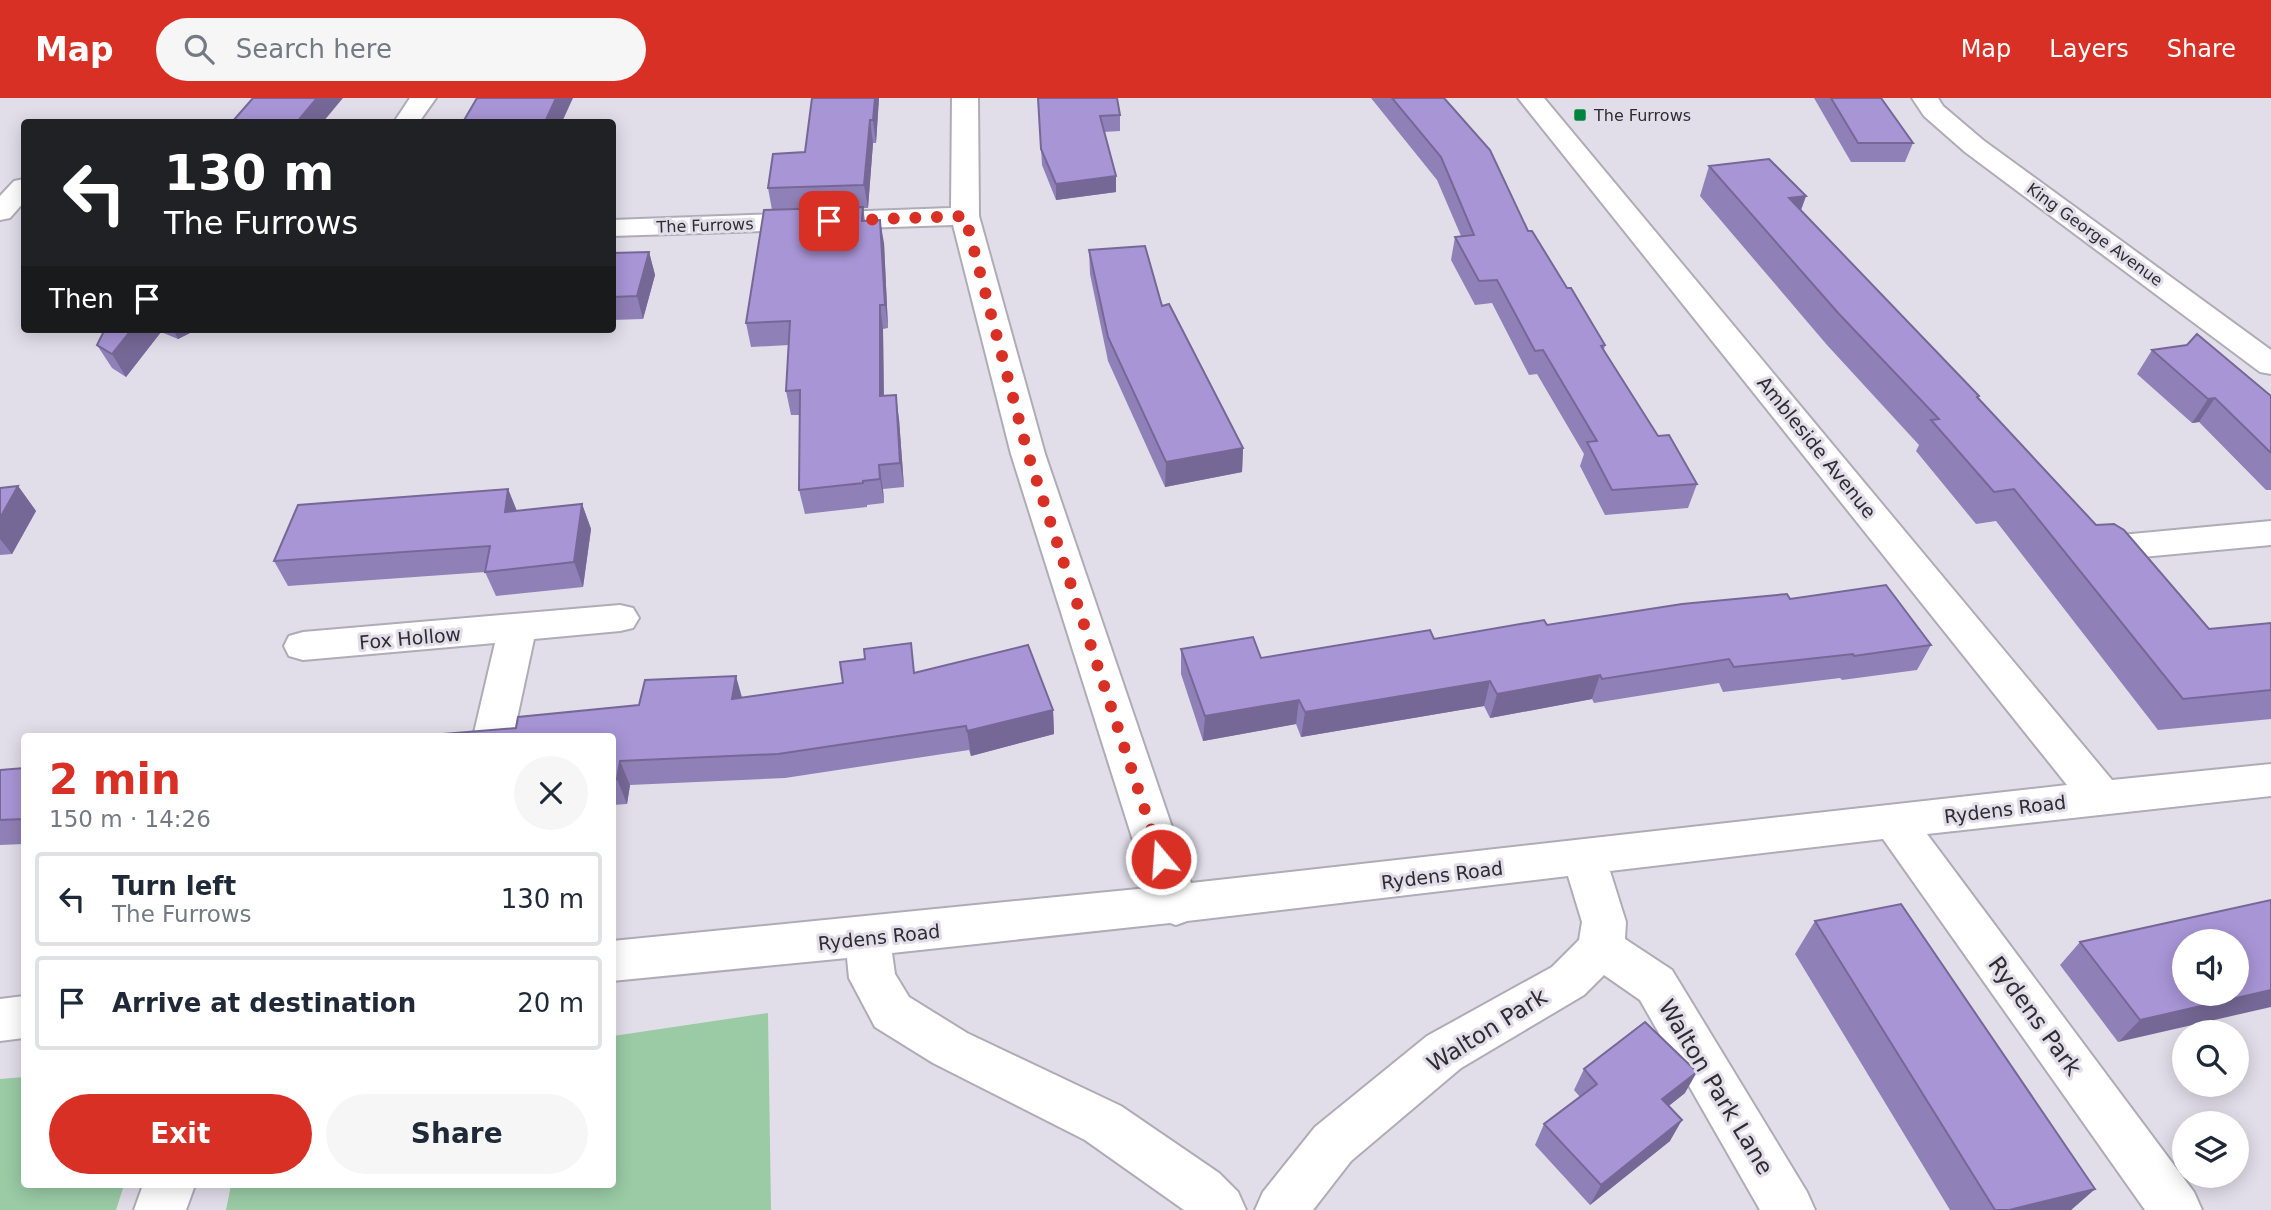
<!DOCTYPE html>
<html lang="en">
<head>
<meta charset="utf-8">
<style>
	:root { --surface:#fff; --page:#f6f6f7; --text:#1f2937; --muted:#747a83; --line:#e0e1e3; --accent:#d93025 }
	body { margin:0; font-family:"DejaVu Sans",sans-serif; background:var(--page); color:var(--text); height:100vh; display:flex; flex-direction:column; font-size:26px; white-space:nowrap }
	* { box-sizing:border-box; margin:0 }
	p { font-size:23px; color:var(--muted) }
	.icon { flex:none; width:38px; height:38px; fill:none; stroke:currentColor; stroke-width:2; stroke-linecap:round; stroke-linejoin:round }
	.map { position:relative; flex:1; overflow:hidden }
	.drawer { position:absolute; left:21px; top:635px; width:595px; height:455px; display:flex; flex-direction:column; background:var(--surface); border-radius:7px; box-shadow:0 4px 18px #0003 }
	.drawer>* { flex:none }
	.top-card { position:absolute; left:21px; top:21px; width:595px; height:214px; border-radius:7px; box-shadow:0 4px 18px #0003; background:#202124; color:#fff; overflow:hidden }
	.controls { position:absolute; left:2172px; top:831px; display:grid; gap:14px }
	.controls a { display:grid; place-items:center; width:77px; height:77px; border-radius:50%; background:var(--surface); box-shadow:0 4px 18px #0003; font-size:35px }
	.pin { position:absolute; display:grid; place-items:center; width:60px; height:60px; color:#fff; margin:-30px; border-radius:14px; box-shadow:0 4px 10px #0006 }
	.me { position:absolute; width:77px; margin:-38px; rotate:342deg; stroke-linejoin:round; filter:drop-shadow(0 0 5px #0008) }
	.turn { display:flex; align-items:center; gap:24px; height:147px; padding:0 28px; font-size:32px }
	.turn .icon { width:91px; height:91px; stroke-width:2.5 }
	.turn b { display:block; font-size:49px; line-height:60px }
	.then { display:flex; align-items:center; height:66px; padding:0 28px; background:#0003; gap:14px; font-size:26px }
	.round { display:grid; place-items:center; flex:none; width:74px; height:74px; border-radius:37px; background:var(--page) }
	.head { display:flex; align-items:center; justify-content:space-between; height:119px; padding:0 28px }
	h1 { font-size:42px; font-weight:700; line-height:52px; color:var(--accent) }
	.primary-button { display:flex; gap:14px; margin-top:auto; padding:14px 28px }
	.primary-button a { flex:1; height:80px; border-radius:42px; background:var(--accent); color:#fff; font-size:28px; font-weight:700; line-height:80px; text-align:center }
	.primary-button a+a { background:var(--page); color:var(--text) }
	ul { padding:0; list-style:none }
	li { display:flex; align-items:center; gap:21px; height:94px; margin:0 14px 10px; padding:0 14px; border:4px solid var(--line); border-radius:7px }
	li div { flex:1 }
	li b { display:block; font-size:26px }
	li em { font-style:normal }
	header { display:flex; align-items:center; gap:42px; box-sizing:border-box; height:98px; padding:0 35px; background:var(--accent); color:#fff }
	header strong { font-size:33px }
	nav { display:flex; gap:38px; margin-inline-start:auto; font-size:24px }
	.search { width:490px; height:63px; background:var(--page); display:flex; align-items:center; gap:18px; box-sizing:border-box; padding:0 24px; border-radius:38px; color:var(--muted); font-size:26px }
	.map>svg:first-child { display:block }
	.green { fill:#9acba5 }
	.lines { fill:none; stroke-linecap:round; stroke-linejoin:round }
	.minor-casing { stroke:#aeacb7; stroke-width:4 }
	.minor { fill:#fff; fill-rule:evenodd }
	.wall { fill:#9080b8 }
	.shaded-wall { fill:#766896 }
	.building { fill:#a895d6; stroke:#766896; stroke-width:2; fill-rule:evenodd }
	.route { stroke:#d93025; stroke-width:12; stroke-dasharray:0 21.6 }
	.poi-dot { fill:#00843e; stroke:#e1deea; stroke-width:2.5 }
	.labels { text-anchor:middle; stroke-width:6; stroke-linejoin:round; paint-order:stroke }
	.far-poi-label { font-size:16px; fill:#2e2d31; stroke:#e1deea; text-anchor:start }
	.far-street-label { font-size:16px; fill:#2e2d31; stroke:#e1deea }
	.street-label { font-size:19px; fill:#2e2d31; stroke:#e1deea }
	.near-street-label { font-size:23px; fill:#2e2d31; stroke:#e1deea }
</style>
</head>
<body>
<header>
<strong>Map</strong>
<div class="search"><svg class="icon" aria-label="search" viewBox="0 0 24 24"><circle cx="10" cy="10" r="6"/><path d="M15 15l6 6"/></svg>Search here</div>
<nav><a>Map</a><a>Layers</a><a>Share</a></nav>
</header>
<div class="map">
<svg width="2271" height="1112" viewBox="0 0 2271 1112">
	<rect width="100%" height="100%" fill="#e1deea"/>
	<g class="green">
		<polygon points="768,915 771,1112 226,1112 231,1087 612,1087 613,938"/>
		<polygon points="24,979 24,1087 124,1087 116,1112 0,1112 0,981"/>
	</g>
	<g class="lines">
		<g class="minor-casing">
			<g id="minor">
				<polygon points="410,0 436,0 419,24 394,24"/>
				<polygon points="952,0 978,0 979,118 1045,356 1191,785 2067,687 1518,0 1544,0 2112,682 2271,666 2271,698 1927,736 2194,1094 2202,1112 2145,1112 1883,741 1610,773 1626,824 1625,841 1672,872 1807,1094 1815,1112 1760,1112 1640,902 1604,877 1584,897 1461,970 1351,1063 1313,1112 1255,1112 1263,1094 1315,1029 1427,938 1552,869 1579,842 1582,824 1568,778 1187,823 1176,827 1170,825 892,855 895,876 909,899 967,935 1121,1008 1219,1075 1238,1094 1246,1112 1184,1112 1085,1042 933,965 875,929 849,880 847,860 612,883 612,843 1148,790 1011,356 953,127 612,138 612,122 951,110"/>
				<polygon points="1912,0 1938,0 1943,8 1983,42 2271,252 2271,276 2260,274 1965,54 1924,18"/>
				<polygon points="24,81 24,104 10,120 0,122 0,98 14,83"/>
				<polygon points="2271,423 2271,447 2110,462 2097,459 2092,450 2097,441 2110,438"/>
				<polygon points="620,507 633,510 639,520 633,530 620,533 534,541 513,639 473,639 495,545 303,562 289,558 284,548 289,538 303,534"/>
				<polygon points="24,898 24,940 0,943 0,901"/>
				<polygon points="143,1087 195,1087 186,1112 134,1112"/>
			</g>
		</g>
		<use href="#minor" class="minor"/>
	</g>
	<g class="wall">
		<polygon points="812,0 879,0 876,45 873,45 868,110 863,110 865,123 884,145 888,230 883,231 884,298 899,321 904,389 883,391 884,405 867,407 867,409 805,416 799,392 800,317 791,317 786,293 789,247 751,249 746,225 772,112 768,90 805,54"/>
		<polygon points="1038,0 1120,17 1120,33 1104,34 1116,78 1116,94 1056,102 1042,67"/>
		<polygon points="1371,0 1444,0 1528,133 1605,247 1604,252 1658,338 1697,386 1688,410 1605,417 1580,368 1584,356 1537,276 1529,277 1492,205 1475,207 1451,162 1455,139 1461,138 1437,82"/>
		<polygon points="1814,0 1881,0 1913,45 1905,64 1851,64"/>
		<polygon points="1709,68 1806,98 1801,112 2096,427 2209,531 2271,525 2271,621 2158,632 1996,423 1976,426 1916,353 1919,347 1827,247 1700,98"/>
		<polygon points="1089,152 1162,208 1243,350 1242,374 1165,389 1108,263 1090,176"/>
		<polygon points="649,154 655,177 643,221 612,222 612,155"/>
		<polygon points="105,231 310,231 190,235 178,241 161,234 126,279 112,270 97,247"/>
		<polygon points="2152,252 2271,298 2271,392 2266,392 2199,324 2192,325 2137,276"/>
		<polygon points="18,388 36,413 12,456 0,457 0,390"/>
		<polygon points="508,391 517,413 582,406 591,431 583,489 496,498 485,474 288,488 274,463"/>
		<polygon points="1547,527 1931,547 1917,572 1842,582 1840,580 1723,594 1719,585 1594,605 1592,601 1490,620 1484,608 1301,639 1296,626 1203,643 1181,576 1181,551 1261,560 1434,541"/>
		<polygon points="915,575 1053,612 1054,636 971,658 969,652 785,680 630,687 627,706 612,707 612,639 516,630 742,600"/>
		<polygon points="24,670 24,746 0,747 0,672"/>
		<polygon points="2271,802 2118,944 2060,867 2080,844"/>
		<polygon points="1815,823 2095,1091 2071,1112 1950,1112 1795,856"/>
		<polygon points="1584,971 1685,995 1668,1008 1670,1043 1590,1107 1535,1047 1544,1026 1580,999 1574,992"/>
	</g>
	<g class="shaded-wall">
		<polygon points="317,0 343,0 323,24 297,24"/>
		<polygon points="556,0 573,0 562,24 545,24"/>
		<polygon points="875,0 879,0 876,45 873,22"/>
		<polygon points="870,22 873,45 868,110 864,87"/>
		<polygon points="1116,78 1116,94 1056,102 1056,86"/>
		<polygon points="1806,98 1795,128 1789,100"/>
		<polygon points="880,122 884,145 888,230 885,207"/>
		<polygon points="649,154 655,177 643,221 637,198"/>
		<polygon points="880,207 883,231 884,322 880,298"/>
		<polygon points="132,231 159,231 161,234 126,279 112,256"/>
		<polygon points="173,231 188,231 190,235 178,241"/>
		<polygon points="896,297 899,321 904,389 900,365"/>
		<polygon points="2215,300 2199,324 2192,325 2208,301"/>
		<polygon points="1243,350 1242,374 1165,389 1166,364"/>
		<polygon points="879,367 883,391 884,405 880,381"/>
		<polygon points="18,388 36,413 12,456 0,441 0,420"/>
		<polygon points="508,391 518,416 505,414"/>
		<polygon points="582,406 591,431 583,489 574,464"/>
		<polygon points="1600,577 1592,601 1490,620 1497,596"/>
		<polygon points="736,578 743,603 732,601"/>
		<polygon points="1490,583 1484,608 1301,639 1305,614"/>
		<polygon points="1299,602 1296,626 1203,643 1205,618"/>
		<polygon points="1053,612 1054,636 971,658 967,633"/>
		<polygon points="620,663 630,687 627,706 617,681"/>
		<polygon points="2271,892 2271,909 2118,944 2140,922"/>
		<polygon points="1697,974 1685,995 1650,1023 1662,1001"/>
		<polygon points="1682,1022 1670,1043 1590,1107 1601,1087"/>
		<polygon points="2095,1091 2071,1112 2009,1112"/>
	</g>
	<g class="building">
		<polygon points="253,0 317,0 297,24 232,24"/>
		<polygon points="477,0 556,0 545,24 463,24"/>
		<polygon points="812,0 875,0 873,22 870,22 864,87 768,90 773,56 805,54"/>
		<polygon points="1038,0 1117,0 1120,17 1100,18 1116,78 1056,86 1041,51"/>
		<polygon points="1392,0 1444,0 1490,52 1528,133 1532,133 1567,190 1571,190 1605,247 1601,248 1658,338 1669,337 1697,386 1612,392 1587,344 1597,343 1543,252 1535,253 1497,182 1479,183 1455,139 1474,137 1441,59"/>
		<polygon points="1831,0 1881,0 1913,45 1858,45"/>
		<polygon points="1769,61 1806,98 1789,100 1979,298 1977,299 2096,427 2114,426 2124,432 2209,531 2271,525 2271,592 2183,601 2014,391 1994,394 1931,322 1939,321 1839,216 1709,68"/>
		<polygon points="863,109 862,123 880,122 885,207 880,207 880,298 896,297 900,365 879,367 880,381 863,383 863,385 799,392 800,292 786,293 790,223 746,225 764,112"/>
		<polygon points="1145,148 1162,208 1169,206 1243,350 1166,364 1108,239 1089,152"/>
		<polygon points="649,154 637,198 612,199 612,155"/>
		<polygon points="105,231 132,231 112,256 97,247"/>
		<polygon points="2197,236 2271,298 2271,355 2215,300 2208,301 2152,252 2187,247"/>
		<polygon points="18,388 0,420 0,390"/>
		<polygon points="508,391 505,414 582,406 574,464 485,474 490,448 274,463 298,407"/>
		<polygon points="1886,487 1931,547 1854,558 1853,556 1734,569 1729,561 1602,581 1600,577 1497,596 1490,583 1305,614 1299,602 1205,618 1181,551 1253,539 1261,560 1430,532 1434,541 1544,522 1547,527 1682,506 1787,496 1790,501"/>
		<polygon points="911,545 914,575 1028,547 1053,612 967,633 966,628 778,656 620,663 617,681 612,682 612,639 406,639 516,630 518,619 639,607 645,582 736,578 732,601 843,585 840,564 865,561 864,551"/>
		<polygon points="317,636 316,639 274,639"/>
		<polygon points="24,670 24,721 0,722 0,672"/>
		<path d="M2271,802v90l-131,30 -60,-78zM2184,844h52v52h-52z"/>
		<polygon points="1901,806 2095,1091 2009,1112 1995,1112 1815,823"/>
		<polygon points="1645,924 1697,974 1662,1001 1682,1022 1601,1087 1544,1026 1597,986 1584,971"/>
	</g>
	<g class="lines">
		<polyline class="route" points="829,123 965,118 1028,356 1161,761"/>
	</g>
	<rect class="poi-dot" x="1573" y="10" width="14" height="14" rx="3.5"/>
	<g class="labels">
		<g class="far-poi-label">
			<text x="1594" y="23">The Furrows</text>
		</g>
		<g class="far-street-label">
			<text transform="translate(705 127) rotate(-2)" y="6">The Furrows</text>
			<text transform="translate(2095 136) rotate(36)" y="6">King George Avenue</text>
		</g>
		<g class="street-label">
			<text transform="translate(1817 349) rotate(51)" y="7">Ambleside Avenue</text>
			<text transform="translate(410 540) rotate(-5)" y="7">Fox Hollow</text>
			<text transform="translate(2005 711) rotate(-7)" y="7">Rydens Road</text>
			<text transform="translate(1442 777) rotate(-7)" y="7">Rydens Road</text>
			<text transform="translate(879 839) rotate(-6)" y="7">Rydens Road</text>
		</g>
		<g class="near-street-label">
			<text transform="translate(2035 918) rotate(54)" y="8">Rydens Park</text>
			<text transform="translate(1487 932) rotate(-32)" y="8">Walton Park</text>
			<text transform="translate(1716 989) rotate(59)" y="8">Walton Park Lane</text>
		</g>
	</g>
</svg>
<div class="controls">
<a><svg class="icon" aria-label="sound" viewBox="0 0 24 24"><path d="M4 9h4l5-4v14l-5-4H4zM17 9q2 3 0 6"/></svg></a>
<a><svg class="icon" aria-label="search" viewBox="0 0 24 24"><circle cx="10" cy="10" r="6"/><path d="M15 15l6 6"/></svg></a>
<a><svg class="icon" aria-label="layers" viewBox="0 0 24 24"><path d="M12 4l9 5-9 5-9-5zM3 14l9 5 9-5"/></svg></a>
</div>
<div class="pin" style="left:829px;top:123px;background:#d93025"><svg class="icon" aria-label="arrive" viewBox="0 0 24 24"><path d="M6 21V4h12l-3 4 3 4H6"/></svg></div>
<svg class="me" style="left:1161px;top:761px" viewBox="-20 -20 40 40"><circle r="17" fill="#d93025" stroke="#fff" stroke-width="3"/><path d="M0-11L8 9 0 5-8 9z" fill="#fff"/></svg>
<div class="top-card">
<div class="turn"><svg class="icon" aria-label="left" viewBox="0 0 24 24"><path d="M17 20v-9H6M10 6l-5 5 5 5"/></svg><div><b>130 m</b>The Furrows</div></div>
<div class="then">Then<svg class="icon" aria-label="arrive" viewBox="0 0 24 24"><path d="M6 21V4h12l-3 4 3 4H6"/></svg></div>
</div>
<section class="drawer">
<div class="head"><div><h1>2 min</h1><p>150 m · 14:26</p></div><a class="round"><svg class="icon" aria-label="close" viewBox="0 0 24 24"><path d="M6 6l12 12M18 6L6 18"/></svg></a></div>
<ul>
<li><svg class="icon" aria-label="left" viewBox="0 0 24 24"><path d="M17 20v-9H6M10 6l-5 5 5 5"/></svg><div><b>Turn left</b><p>The Furrows</p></div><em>130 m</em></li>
<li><svg class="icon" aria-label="arrive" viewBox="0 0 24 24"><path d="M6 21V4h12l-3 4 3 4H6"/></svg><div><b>Arrive at destination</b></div><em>20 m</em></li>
</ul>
<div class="primary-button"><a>Exit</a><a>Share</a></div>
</section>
</div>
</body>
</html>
